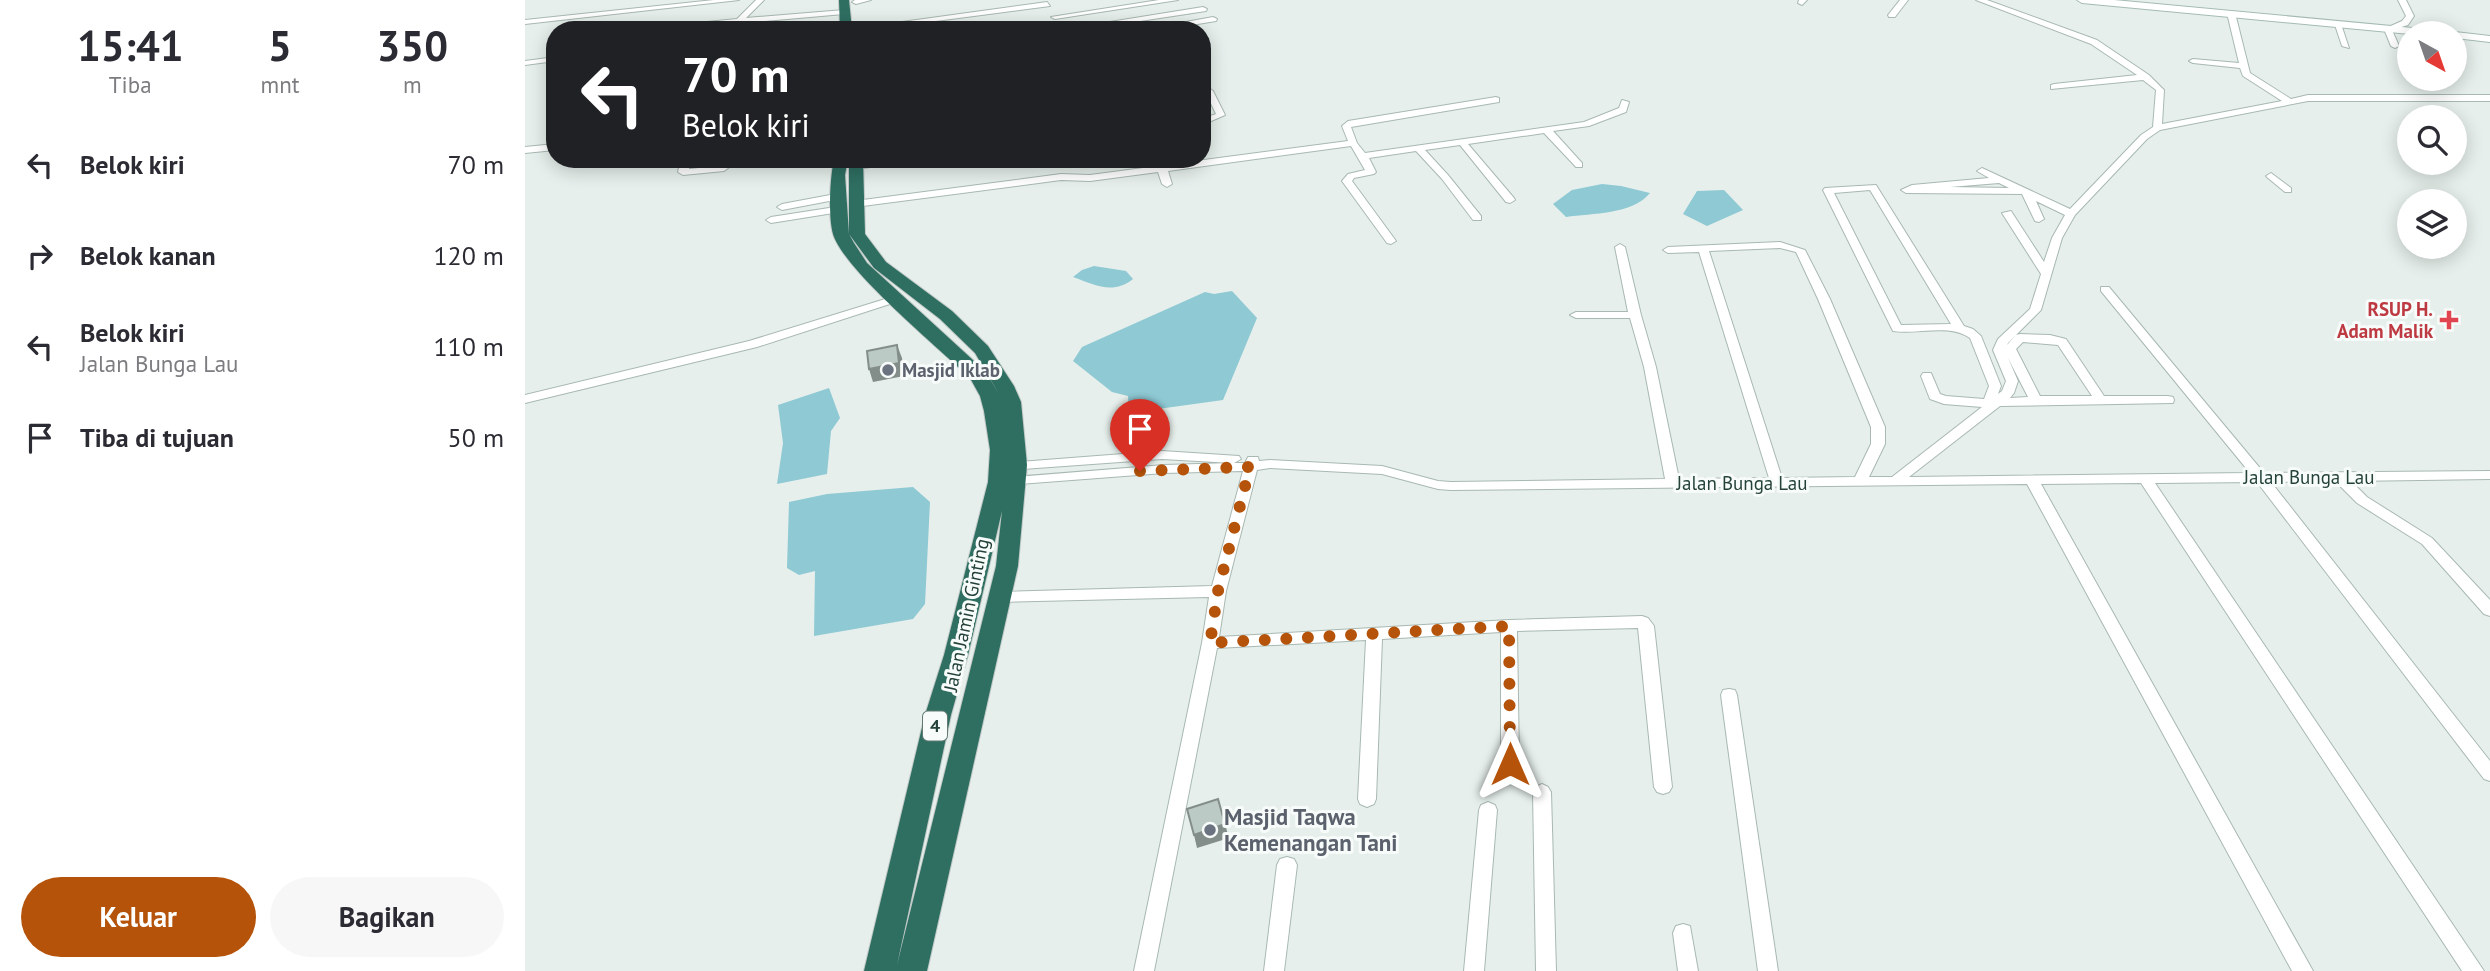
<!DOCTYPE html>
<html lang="id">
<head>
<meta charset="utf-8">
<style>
	:root { --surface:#fff; --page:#f7f7f7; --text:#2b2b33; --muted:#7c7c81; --accent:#b45309 }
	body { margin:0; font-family:"PT Sans",sans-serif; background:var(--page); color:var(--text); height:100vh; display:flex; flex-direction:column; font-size:26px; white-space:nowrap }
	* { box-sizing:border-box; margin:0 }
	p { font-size:23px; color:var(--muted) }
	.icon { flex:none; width:38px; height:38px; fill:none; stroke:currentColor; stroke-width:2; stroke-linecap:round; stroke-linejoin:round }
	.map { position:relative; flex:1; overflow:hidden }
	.sheet { display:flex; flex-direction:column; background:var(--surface); width:525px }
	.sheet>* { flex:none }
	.hud { position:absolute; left:21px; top:21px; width:665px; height:147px; border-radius:28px; box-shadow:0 4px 18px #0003; background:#202124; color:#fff; overflow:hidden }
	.needle { width:46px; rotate:140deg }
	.fabs { position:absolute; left:1872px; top:21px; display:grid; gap:14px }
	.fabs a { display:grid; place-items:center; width:70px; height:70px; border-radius:50%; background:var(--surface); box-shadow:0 4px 18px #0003; font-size:35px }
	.pin { position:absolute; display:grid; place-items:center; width:60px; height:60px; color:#fff; margin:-72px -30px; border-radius:50% 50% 50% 0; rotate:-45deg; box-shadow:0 0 7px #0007 }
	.pin .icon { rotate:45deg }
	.me { position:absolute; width:77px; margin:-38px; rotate:0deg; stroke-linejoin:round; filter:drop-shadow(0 0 5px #0008) }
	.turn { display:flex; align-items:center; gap:24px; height:147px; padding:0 21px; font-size:32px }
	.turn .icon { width:91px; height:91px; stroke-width:2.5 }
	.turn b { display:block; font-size:49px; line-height:60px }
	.eta { display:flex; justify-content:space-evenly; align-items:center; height:119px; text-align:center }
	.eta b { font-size:42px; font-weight:700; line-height:49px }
	.action { display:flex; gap:14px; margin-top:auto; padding:14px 21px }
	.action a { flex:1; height:80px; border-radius:42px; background:var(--accent); color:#fff; font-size:28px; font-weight:700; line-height:80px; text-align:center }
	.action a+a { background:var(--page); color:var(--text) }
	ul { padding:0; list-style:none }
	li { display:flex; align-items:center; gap:21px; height:91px; padding:0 21px }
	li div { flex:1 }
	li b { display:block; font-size:26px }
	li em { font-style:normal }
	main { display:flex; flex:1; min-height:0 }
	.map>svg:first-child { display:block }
	.water { fill:#8ec9d4 }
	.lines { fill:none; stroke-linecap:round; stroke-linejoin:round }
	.street-casing { stroke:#a8b8b2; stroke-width:2 }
	.secondary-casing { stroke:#a4bbb3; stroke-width:2 }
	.highway-casing { stroke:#c2cac8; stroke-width:2 }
	.street { fill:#fff; fill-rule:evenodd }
	.secondary { fill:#fff; fill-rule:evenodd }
	.highway { fill:#2f6f62; fill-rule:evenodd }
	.shaded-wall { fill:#838d89 }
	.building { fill:#bbcac4; stroke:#838d89; stroke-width:2 }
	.route { stroke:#b45309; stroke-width:12; stroke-dasharray:0 21.6 }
	.health-dot { fill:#e0444e; stroke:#f7fbf9; stroke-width:2.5 }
	.worship-dot { fill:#6b7280; stroke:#f7fbf9; stroke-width:2.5 }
	.labels { text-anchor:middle; stroke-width:6; stroke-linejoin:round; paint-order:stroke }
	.shield { fill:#f7fbf9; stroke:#637a73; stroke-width:2 }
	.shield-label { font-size:18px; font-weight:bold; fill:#24423a }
	.health-label { font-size:19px; font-weight:bold; fill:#be3a42; stroke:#f7fbf9; text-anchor:end }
	.worship-label { font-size:19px; font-weight:bold; fill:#5b616d; stroke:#f7fbf9; text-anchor:start }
	.street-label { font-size:19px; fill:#24423a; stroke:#f7fbf9 }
	.near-worship-label { font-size:23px; font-weight:bold; fill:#5b616d; stroke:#f7fbf9; text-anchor:start }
</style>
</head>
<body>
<main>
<section class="sheet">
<div class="eta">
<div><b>15:41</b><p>Tiba</p></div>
<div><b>5</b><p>mnt</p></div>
<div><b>350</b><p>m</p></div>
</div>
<ul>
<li><svg class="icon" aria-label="left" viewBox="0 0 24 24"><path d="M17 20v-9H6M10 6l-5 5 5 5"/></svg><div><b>Belok kiri</b></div><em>70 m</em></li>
<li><svg class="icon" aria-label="right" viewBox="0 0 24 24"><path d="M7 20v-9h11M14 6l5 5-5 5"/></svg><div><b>Belok kanan</b></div><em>120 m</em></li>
<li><svg class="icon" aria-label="left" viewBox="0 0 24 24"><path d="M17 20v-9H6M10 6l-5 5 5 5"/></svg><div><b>Belok kiri</b><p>Jalan Bunga Lau</p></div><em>110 m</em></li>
<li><svg class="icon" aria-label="arrive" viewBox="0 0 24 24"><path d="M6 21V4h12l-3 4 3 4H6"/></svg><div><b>Tiba di tujuan</b></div><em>50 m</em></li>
</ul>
<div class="action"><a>Keluar</a><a>Bagikan</a></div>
</section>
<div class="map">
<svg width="1965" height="971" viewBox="0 0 1965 971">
	<rect width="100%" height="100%" fill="#e6efeb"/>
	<g class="water">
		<path d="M1077,184l19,2 29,7c-18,22 -58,20 -84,24l-13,-13 19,-14z"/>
		<polygon points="1199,190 1218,210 1182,226 1158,214 1172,191"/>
		<path d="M569,266l32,5 7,8c-20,16 -38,6 -60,-2l9,-7z"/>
		<polygon points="707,291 732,318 698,400 604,413 603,396 587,392 548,361 557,347 680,292 689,294"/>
		<polygon points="304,388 315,418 306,431 302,474 252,484 258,443 253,405"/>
		<polygon points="388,487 405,502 400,604 388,619 289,636 290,571 274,575 262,568 264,502 302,494"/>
	</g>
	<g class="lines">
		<g class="street-casing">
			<g id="street">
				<polygon points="189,0 214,0 0,24 0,20"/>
				<polygon points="231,0 239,0 221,18 319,10 323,12 319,14 135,30 101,30 212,19"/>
				<polygon points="330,0 346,0 331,4 327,2"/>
				<polygon points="634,0 653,0 530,19 526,17"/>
				<polygon points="1274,0 1282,0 1277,5 1273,3"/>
				<polygon points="1375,0 1383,0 1370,17 1364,17 1363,15"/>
				<path d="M1451,0h11l110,40 52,35 15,15 -2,34 120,-23 -39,-25 -3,-8 -47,-5 -4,-2 4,-2 46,4 -12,-50 4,-2 4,2 15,60 41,26 17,-4h182v6h-182l-148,29 -13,9 -72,76 -13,23 -21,72 -33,33 -1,2 9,-10 4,-1 30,1 16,4 38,57h64l5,1 1,3 -1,3 -173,3 -91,71 341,-4 -149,-182v-4h8l155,186 226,-2v8l-139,2 16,16 65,41 58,62v16l-6,-2 -62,-70 -65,-41 -22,-22 -64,1 219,279v20l-6,-2 -227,-297 -102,1 329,488h-22l-321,-488 -100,1 272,487h-21l-265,-487 -576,6 -13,-1 -56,-15 -112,-6 -13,2 -31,121 -7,46 290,-17 133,-4 6,2 6,8 18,161 -3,5 -6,2 -6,-2 -3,-5 -16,-159 -121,3 2,133 -3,5 -6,2 -6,-2 -3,-5v-132l-119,7 -6,160 -2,5 -7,3 -7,-3 -2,-5 8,-159 -149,8 -63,323h-20l68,-328 7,-46 -209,5 -6,-1 -2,-4 2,-4 6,-1 212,-6 31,-115 -79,2 -157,12 -7,-4 2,-3 162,-13 69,-2 -71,-4 -152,11 -5,-1 -2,-3 2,-3 157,-12 77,5 2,3 -7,4h11l3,-6h10l1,4 11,-1 112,6 56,15 13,1 214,-3 -21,-112 -14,-49h-54l-6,-3 6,-3h52l-13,-65 5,-3 5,3 16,68 15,52 23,112 90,-1 -70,-226 -31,1 -5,-3 5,-3 112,-5 25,8 25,49 55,128v17l-16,33h23l90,-70 -38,-3 -14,-5 -9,-23 2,-3h8l9,21 6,2 38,3 5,-13 -19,-48c-21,-15 -53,-3 -77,-7l-70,-141 2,-2 51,-3 88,141 9,3 8,7 20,50 -3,8 4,-3 4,-10 -13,-31 5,-11 32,-30 11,-35 -39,-61 9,-2 33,51 8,-24 13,-23 -29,-14 8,18 -5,3 -4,-1 -13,-27 -116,-1 -5,-3 11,-5 77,-7 -12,-7 5,-3 88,41 71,-74 12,-8 3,-37 -13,-10 -92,9v-4l3,-1 83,-9 -46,-31zM1474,183l10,5 -59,-1zM1345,190l81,134 -50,1 -67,-132zM1255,248l16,4 22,47 53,128v17l-16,33 -73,1 -73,-227zM1498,342l35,3 34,51h-52l-24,-47zM1483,358l20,39 -18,1 4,-5 4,-12z"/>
				<polygon points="1873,0 1881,0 1889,16 1883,25 1867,30 1874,46 1870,48 1866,46 1859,29 1877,21 1881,16"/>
				<polygon points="522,2 525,6 342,30 326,29"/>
				<polygon points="678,7 682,9 681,11 556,30 535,30"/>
				<polygon points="688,17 692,19 691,21 636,30 617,30"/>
				<polygon points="1809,22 1816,24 1824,48 1817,46"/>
				<polygon points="30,57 30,61 0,65 0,61"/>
				<polygon points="684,88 688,91 700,115 677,125 677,119 691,114 680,91"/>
				<polygon points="971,97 974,98 974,102 826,127 832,143 840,153 1059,122 1094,108 1097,100 1104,102 1101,112 1064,126 1028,131 1057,163 1057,167 1051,167 1019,133 943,144 989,198 990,200 985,203 981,202 935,145 900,150 923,175 956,216 956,220 948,220 917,179 891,151 844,158 851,172 849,174 829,178 827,181 871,241 866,244 862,243 817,181 823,174 840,170 826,146 643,171 647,184 642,187 637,184 633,172 565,181 536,180 330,207 325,204 330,201 536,174 565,175 823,141 817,126 823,121"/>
				<polygon points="30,144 30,150 0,153 0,147"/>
				<polygon points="156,159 166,159 164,169 194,166 203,159 215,159 199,171 158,175 153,172"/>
				<polygon points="360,159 388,159 383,162 331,169 326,166 331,163"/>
				<polygon points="1746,173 1766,188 1766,192 1760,192 1743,178 1741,176"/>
				<polygon points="316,193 321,196 320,198 257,210 252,207 257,204"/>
				<polygon points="317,206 322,209 321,211 246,223 241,220 246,217"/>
				<polygon points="370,296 374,297 374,301 232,347 0,403 0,395 224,341"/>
				<polygon points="1204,689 1210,690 1212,695 1253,971 1233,971 1196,695 1198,690"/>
				<polygon points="1017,784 1023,787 1026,792 1031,971 1011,971 1008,792 1011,787"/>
				<polygon points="963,802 970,805 972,810 959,971 939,971 954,810 956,805"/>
				<polygon points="762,857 769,859 772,865 759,971 739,971 752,865 755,859"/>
				<polygon points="1158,924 1165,926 1173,971 1153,971 1148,933 1151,926"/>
			</g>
		</g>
		<g class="secondary-casing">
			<g id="secondary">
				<polygon points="1552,0 1589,0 1909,30 1914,33 1885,34 1557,3"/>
				<polygon points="1930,32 1965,36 1965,42 1930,38 1930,33 1926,33"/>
			</g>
		</g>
		<g class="highway-casing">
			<g id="highway">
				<polygon points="314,0 324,0 327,30 315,30"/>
				<path d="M309,159h14l-3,16 4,59 5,9 13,20 118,108 14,23 -24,-41 -35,-34 -66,-51 -25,-34v-75h14l2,75 21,28 66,49 36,35 26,40 7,16 6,63 -9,101 -91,405h-63l61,-256 19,-60 44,-173 2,-32 -6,-39 -4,-15 -10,-18c-30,-29 -126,-108 -137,-144 -5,-18 -3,-56 1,-75zM477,511l-6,55 -99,399 54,-250 17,-60z"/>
			</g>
		</g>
		<use href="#street" class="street"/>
		<use href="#secondary" class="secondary"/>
		<use href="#highway" class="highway"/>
	</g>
	<g class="shaded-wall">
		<polygon points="372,345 377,358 379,376 348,382 344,369"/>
		<polygon points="700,824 704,838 672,848 669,835"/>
	</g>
	<g class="building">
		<polygon points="372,345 374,363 344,369 342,351"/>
		<polygon points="693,799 700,824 669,835 662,809"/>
	</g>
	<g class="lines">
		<polyline class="route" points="615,471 725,467 693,591 685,643 984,626 985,764"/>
	</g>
	<path class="health-dot" d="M1920.5 309.5h7v7h7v7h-7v7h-7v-7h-7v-7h7z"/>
	<g class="worship-dot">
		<circle cx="363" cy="370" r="7"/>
		<circle cx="685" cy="830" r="7"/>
	</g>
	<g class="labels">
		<rect class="shield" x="398" y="711.5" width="24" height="29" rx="5"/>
		<g class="shield-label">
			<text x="410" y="732">4</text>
		</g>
		<g class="health-label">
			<text x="1908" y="316">RSUP H.<tspan x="1908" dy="22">Adam Malik</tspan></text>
		</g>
		<g class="worship-label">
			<text x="377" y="377">Masjid Iklab</text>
		</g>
		<g class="street-label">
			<text x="1784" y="484">Jalan Bunga Lau</text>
			<text x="1217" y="490">Jalan Bunga Lau</text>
			<text transform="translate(441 615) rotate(-78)" y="7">Jalan Jamin Ginting</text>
		</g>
		<g class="near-worship-label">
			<text x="699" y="825">Masjid Taqwa<tspan x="699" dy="26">Kemenangan Tani</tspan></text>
		</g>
	</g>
</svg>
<div class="fabs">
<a><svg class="needle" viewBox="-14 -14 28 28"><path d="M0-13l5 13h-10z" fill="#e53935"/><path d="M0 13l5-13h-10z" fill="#7c7c81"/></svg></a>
<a><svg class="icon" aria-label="search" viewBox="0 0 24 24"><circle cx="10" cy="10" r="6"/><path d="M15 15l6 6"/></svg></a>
<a><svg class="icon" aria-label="layers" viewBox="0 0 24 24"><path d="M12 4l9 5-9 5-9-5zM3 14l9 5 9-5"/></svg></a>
</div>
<div class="pin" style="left:615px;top:471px;background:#d93025"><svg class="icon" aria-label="arrive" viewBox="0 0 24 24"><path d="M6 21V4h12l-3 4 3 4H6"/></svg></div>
<svg class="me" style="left:985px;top:764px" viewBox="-20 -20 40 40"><path d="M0-17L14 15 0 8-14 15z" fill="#b45309" stroke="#fff" stroke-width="4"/></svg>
<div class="hud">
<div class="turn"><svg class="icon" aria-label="left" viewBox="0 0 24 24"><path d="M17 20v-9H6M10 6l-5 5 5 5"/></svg><div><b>70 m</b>Belok kiri</div></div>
</div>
</div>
</main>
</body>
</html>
